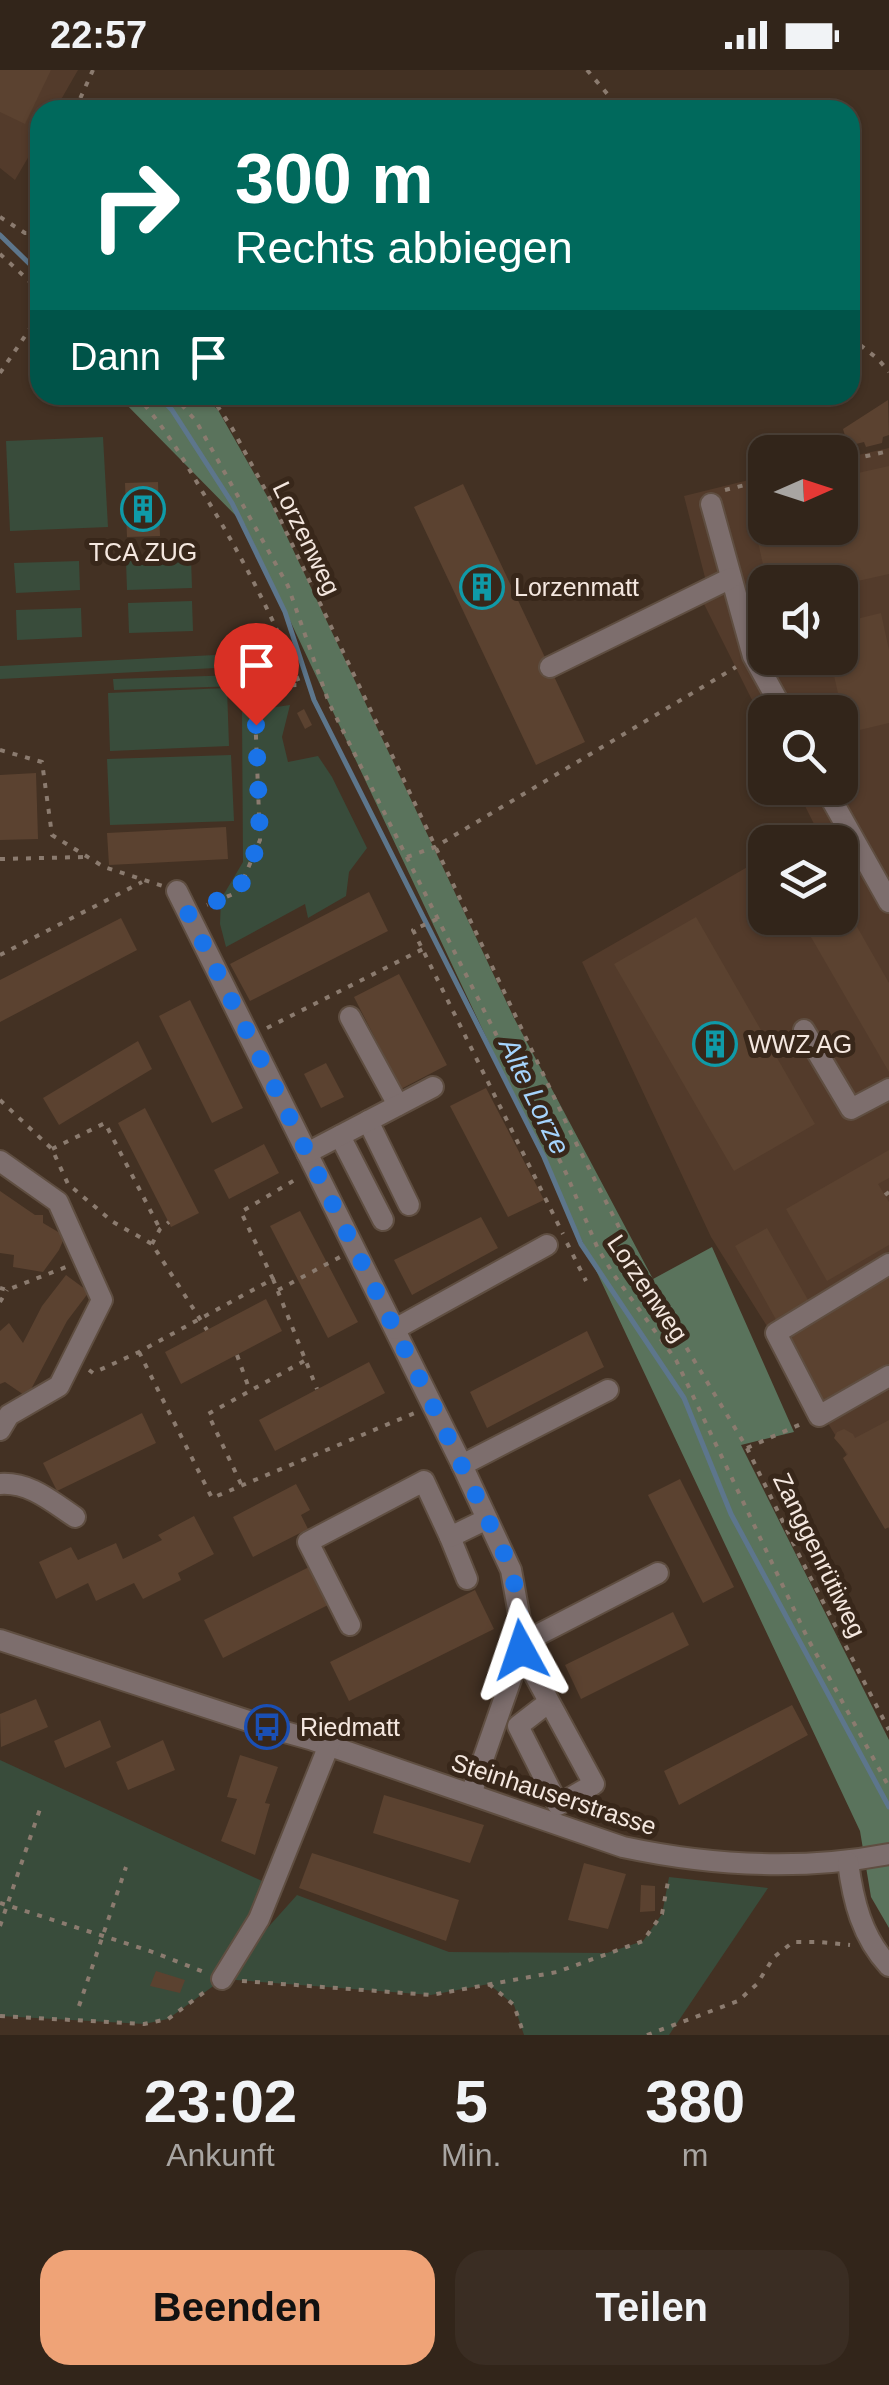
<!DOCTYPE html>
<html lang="de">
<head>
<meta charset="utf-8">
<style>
	:root { --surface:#32251a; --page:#3a2d23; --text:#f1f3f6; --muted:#a8a5a2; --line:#4d4239; --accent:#efa377 }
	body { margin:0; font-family:Arial,sans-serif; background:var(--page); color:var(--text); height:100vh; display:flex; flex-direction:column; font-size:38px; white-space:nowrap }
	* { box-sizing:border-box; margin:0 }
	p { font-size:32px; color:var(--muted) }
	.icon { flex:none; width:55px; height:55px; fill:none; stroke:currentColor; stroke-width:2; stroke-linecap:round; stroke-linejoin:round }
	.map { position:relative; height:1965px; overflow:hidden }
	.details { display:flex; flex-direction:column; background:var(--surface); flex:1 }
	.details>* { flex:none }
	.banner { position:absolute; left:30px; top:30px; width:830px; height:305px; border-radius:30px; box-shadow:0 2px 8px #0004,0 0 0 2px var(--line); background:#00695c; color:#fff; overflow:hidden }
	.needle { width:65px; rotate:87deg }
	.controls { position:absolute; left:748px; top:365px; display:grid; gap:20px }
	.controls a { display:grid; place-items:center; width:110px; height:110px; border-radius:20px; background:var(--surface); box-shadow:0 2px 8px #0004,0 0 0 2px var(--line); font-size:50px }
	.pin { position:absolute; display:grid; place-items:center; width:85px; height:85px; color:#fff; margin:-102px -42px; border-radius:50% 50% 50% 0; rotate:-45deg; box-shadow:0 0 10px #0007 }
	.pin .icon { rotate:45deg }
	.me { position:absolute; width:110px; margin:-55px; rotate:355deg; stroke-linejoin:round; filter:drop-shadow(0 0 8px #0008) }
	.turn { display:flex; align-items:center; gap:35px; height:210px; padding:0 40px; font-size:45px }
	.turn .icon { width:130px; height:130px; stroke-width:2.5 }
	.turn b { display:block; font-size:70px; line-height:85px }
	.then { display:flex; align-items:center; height:95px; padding:0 40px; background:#0003; gap:20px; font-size:38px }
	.eta { display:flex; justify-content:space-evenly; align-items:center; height:170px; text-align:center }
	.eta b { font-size:60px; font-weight:800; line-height:70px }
	.button { display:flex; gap:20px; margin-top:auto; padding:20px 40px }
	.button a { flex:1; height:115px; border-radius:30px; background:var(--accent); color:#111; font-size:40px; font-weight:800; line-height:115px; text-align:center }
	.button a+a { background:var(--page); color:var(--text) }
	.status { display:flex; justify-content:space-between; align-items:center; height:70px; padding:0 50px; background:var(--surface); direction:ltr }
	.status svg { height:28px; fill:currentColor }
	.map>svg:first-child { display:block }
	.built { fill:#533b2b; fill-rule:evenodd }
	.green { fill:#394c3b }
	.forest { fill:#5a735c }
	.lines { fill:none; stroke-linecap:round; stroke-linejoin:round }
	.stream { stroke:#5d768c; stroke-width:5 }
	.building { fill:#5b4230 }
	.minor-casing { stroke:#5f4e41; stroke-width:24 }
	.path { stroke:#8b7b6f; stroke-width:4; stroke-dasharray:5 8; stroke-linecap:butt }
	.minor { stroke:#7d6e6d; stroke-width:20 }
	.route { stroke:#1a73e8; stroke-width:18; stroke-dasharray:0 32.4 }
	.labels { text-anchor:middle; stroke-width:10; stroke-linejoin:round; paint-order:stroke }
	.street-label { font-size:25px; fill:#f4e7df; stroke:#38271a }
	.poi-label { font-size:25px; fill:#f4e7df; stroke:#38271a; text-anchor:start }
	.water-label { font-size:28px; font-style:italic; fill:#a5d3fc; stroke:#38271a }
</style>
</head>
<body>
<div class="status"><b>22:57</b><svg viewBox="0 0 49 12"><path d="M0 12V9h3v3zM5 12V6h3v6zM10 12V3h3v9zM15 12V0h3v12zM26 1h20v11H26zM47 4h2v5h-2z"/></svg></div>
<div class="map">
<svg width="889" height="1965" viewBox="0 0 889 1965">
	<rect width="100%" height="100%" fill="#433123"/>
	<g class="built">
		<polygon points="0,0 78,0 55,40 40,40 40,67 15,110 0,98"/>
		<path d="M889,378v1081l-55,-96 -123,-196 -129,-275 183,-105v61h75v-76h-49l25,-14 -20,-40h44v-76h-75v14l-64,-128 8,-5 -25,-97 81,-20v52h75v-69zM765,512h75v76h-75z"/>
	</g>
	<g class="green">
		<polygon points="103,367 108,457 10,461 6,371"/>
		<polygon points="191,488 192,518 127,520 126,491"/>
		<polygon points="79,491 80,520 16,523 14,493"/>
		<polygon points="192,531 193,561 129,563 128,533"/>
		<polygon points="81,538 82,567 17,570 16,540"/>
		<polygon points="254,583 255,596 0,609 0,596"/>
		<polygon points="240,605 240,616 114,620 113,609"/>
		<polygon points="227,618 229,676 110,681 108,623"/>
		<polygon points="290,635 282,667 288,692 318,686 332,707 367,778 349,802 346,826 308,848 305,834 226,877 220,854 221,829 243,792 242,642"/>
		<polygon points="231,685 234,751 110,755 107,689"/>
		<polygon points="0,1690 273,1816 227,1903 297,1825 449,1882 607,1883 643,1871 662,1844 669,1807 768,1818 669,1965 524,1965 514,1935 489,1914 431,1925 223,1909 168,1949 144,1954 0,1946"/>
	</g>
	<polygon class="forest" points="117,325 202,325 218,340 271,433 514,948 653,1209 712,1177 794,1362 741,1375 889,1670 889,1858 871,1827 860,1761 245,455"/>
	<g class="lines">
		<g class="stream">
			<polyline points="0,165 40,204"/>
			<polyline points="158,325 172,340 232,433 285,542 314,630 544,1087 581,1174 684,1328 731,1444 889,1737"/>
		</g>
	</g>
	<g class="building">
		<polygon points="0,0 51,0 25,54 0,42"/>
		<polygon points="888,330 889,365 883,367 882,373 866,377 864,372 848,376 843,359"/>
		<polygon points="889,396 889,504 840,515 840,512 767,512 748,428 765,424 765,458 840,458 840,407"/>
		<polygon points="158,412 160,466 127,467 125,413"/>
		<polygon points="463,414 585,672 536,695 414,437"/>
		<polygon points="881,543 889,580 889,653 847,663 830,588 840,588 840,553"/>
		<polygon points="304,639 312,655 305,659 297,643"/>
		<polygon points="36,703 38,769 0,770 0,705"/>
		<polygon points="226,757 228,789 109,795 107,763"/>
		<polygon points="369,822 388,861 250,931 230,894"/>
		<polygon points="840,827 889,913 889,1002 800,848 840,848"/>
		<polygon points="696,847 815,1054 734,1101 614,894"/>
		<polygon points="121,848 137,880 0,952 0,910"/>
		<polygon points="399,904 447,995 401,1019 354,927"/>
		<polygon points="190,930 243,1038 212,1053 159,946"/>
		<polygon points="138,971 152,999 59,1055 43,1028"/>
		<polygon points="326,993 344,1027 321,1038 304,1004"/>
		<polygon points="486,1018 544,1130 508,1147 450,1036"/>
		<polygon points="145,1038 199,1143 171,1157 118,1053"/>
		<polygon points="264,1074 279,1103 229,1129 214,1100"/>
		<polygon points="889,1080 889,1108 878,1114 889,1132 889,1175 827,1211 786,1139"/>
		<polygon points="0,1121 35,1145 43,1145 43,1153 65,1166 59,1180 43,1202 13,1197 14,1185 0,1183"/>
		<polygon points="300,1141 358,1252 328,1268 270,1156"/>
		<polygon points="481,1147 498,1178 412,1225 394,1190"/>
		<polygon points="767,1158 812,1237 779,1255 735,1176"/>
		<polygon points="889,1202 889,1301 823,1339 781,1264"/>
		<polygon points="66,1205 89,1222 67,1251 27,1327 5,1312 0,1314 0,1261 9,1253 23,1273 42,1236"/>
		<polygon points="266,1229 282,1261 181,1314 165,1282"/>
		<polygon points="587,1261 604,1297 487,1358 470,1322"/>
		<polygon points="369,1292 385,1323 275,1381 259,1350"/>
		<polygon points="142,1343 156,1373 57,1421 43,1393"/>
		<polygon points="889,1350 889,1457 885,1459 843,1388 848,1384 834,1368 837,1362 844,1359 853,1364 855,1368"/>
		<polygon points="680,1409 734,1517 703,1533 648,1425"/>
		<polygon points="296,1414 310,1440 301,1445 308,1459 253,1487 233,1447"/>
		<polygon points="194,1446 214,1484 178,1503 181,1510 143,1529 134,1513 96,1531 88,1513 56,1529 39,1492 71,1477 78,1490 116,1473 123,1489 162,1470 158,1465"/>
		<polygon points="313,1495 332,1533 223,1588 204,1550"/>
		<polygon points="475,1520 494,1559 349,1631 330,1592"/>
		<polygon points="673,1542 689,1575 581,1629 565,1595"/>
		<polygon points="36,1629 48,1657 1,1677 0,1644"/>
		<polygon points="792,1635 808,1665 679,1735 664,1701"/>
		<polygon points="100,1650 111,1677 65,1698 54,1671"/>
		<polygon points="163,1670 175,1700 128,1720 116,1692"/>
		<polygon points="240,1685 278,1697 265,1733 270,1734 255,1785 221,1771 237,1729 227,1727"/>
		<polygon points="384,1725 484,1755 470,1793 373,1763"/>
		<polygon points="312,1783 459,1830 446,1871 299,1818"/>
		<polygon points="584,1793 626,1804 608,1859 568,1850"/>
		<polygon points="641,1815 655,1816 655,1841 640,1842"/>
		<polygon points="156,1901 185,1910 180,1923 150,1916"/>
	</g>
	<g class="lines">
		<g class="minor-casing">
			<g id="minor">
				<polyline points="711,434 753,586 784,642"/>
				<polyline points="550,597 731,508"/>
				<polyline points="825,718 889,832"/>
				<polyline points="177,821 462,1395 511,1500 524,1572 471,1724"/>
				<polyline points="350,947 398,1035"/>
				<polyline points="804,960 851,1039 889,1019"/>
				<polyline points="368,1051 409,1135"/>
				<polyline points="340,1066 383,1150"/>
				<polyline points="307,1083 433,1017"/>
				<polyline points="0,1091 58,1132 102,1230 59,1316 9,1345 0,1360"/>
				<polyline points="889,1194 776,1263 819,1346 889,1306"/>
				<polyline points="395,1259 547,1175"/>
				<polyline points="462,1395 608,1320"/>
				<path d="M0,1414c30,-2 51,17 75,33"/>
				<polyline points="450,1467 467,1509"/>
				<polyline points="350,1555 308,1472 424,1411 450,1467 487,1449"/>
				<path d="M0,1570l267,87 43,12 313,108c89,19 177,24 266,7"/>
				<polyline points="524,1572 658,1503"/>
				<polyline points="521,1580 594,1714 558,1735 518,1656 549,1632"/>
				<path d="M848,1792c5,39 14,75 41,104"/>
				<polyline points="222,1909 259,1849 329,1675"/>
			</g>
		</g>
		<g class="path">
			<polyline points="587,0 621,40"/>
			<polyline points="75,40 93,0"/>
			<polyline points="0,147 25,163 40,163"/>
			<polyline points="0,184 40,221"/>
			<polyline points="850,267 878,289 889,302"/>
			<polyline points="0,303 40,244"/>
			<path d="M136,325c28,31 45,60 66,96 38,62 72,126 98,194l-46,1 6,154 -22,52 -31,13"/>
			<polyline points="173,325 196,351 288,516 329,633 566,1103 598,1179 614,1205 676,1290 808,1569 889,1717"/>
			<polyline points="210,325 232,358 274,436 572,1065 648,1214 747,1378 803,1493 889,1660"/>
			<polyline points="840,392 889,381"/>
			<polyline points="725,420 765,410"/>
			<polyline points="0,680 42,692 52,765 104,797 163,816"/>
			<polyline points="407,787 435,777 736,597"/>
			<polyline points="0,789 85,787"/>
			<polyline points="437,849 413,860 563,1164"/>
			<polyline points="0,885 142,812"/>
			<polyline points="267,958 423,879"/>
			<polyline points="0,1030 52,1079 68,1114 113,1152 152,1174 207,1260"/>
			<polyline points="52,1079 105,1053 160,1159"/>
			<polyline points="885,1125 889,1122"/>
			<polyline points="567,1173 586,1211"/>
			<polyline points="152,1174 160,1159 169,1152"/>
			<polyline points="273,1209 241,1142 298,1108"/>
			<polyline points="0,1218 7,1220 66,1197"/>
			<polyline points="278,1220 340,1187"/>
			<polyline points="0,1232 7,1220"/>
			<polyline points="139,1282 212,1428 417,1342"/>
			<polyline points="237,1285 250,1321"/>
			<polyline points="89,1300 93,1303 139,1282 273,1209 317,1319"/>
			<polyline points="747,1378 801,1354"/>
			<polyline points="241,1414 208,1344 306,1290"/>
			<polyline points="0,1833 150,1881 204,1902"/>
			<polyline points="0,1856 41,1736"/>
			<polyline points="242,1911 431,1925 557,1902 643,1871 662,1844 669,1806"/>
			<polyline points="489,1914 514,1935 524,1965"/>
			<polyline points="79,1936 126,1797"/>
			<polyline points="0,1946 144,1954 168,1949 210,1918"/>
			<polyline points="647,1965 738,1931 757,1914 774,1887 793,1872 819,1872 850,1875"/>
		</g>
		<use href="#minor" class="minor"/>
	</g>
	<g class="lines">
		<polyline class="route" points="256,655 260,770 238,822 188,843 433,1336 512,1500 524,1572 521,1580"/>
	</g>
	<defs>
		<g id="building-ring" transform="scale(2.25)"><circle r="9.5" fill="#38271a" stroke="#0f9aa8" stroke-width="1.5"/><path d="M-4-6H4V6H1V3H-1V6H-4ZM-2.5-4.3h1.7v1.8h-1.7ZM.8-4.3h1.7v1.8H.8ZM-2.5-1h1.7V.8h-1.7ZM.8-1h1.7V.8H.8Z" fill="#0f9aa8"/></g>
		<g id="bus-ring" transform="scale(2.25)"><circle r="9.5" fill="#38271a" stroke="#1a4fb4" stroke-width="1.5"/><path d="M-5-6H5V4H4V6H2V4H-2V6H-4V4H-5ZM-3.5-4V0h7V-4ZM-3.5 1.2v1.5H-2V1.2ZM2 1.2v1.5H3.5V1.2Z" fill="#1a4fb4"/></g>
	</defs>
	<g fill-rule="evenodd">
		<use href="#building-ring" x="143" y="439"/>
		<use href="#building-ring" x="482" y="517"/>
		<use href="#building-ring" x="715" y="974"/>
		<use href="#bus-ring" x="267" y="1657"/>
	</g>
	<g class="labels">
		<g class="street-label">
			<text transform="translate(307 468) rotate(64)" y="9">Lorzenweg</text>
			<text transform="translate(648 1218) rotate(56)" y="9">Lorzenweg</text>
			<text transform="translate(820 1485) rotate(64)" y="9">Zanggenrütiweg</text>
			<text transform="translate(554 1724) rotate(18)" y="9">Steinhauserstrasse</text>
		</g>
		<g class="poi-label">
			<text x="143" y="491" text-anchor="middle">TCA ZUG</text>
			<text x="514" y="526">Lorzenmatt</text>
			<text x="748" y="983">WWZ AG</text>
			<text x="300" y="1666">Riedmatt</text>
		</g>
		<g class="water-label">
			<text transform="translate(535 1026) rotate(64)" y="10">Alte Lorze</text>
		</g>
	</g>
</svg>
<div class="controls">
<a><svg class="needle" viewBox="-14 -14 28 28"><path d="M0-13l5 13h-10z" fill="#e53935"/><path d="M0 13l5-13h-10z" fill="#a8a5a2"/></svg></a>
<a><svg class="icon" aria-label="sound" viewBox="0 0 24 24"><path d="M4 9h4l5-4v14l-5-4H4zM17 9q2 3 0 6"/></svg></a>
<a><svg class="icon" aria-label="search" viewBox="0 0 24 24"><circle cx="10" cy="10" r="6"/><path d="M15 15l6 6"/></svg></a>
<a><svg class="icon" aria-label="layers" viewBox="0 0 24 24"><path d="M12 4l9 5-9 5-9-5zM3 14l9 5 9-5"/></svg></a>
</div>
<div class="pin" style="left:256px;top:655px;background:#d93025"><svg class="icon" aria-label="arrive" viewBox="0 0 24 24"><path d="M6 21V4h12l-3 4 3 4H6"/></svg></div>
<svg class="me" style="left:521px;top:1580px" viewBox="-20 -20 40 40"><path d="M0-17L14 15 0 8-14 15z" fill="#1a73e8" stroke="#fff" stroke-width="4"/></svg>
<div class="banner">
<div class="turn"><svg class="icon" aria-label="right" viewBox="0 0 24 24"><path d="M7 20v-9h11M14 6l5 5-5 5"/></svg><div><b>300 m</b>Rechts abbiegen</div></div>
<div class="then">Dann<svg class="icon" aria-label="arrive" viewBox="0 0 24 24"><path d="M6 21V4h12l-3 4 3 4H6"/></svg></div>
</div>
</div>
<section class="details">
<div class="eta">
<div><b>23:02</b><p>Ankunft</p></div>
<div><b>5</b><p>Min.</p></div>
<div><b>380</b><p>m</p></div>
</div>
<div class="button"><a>Beenden</a><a>Teilen</a></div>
</section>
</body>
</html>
